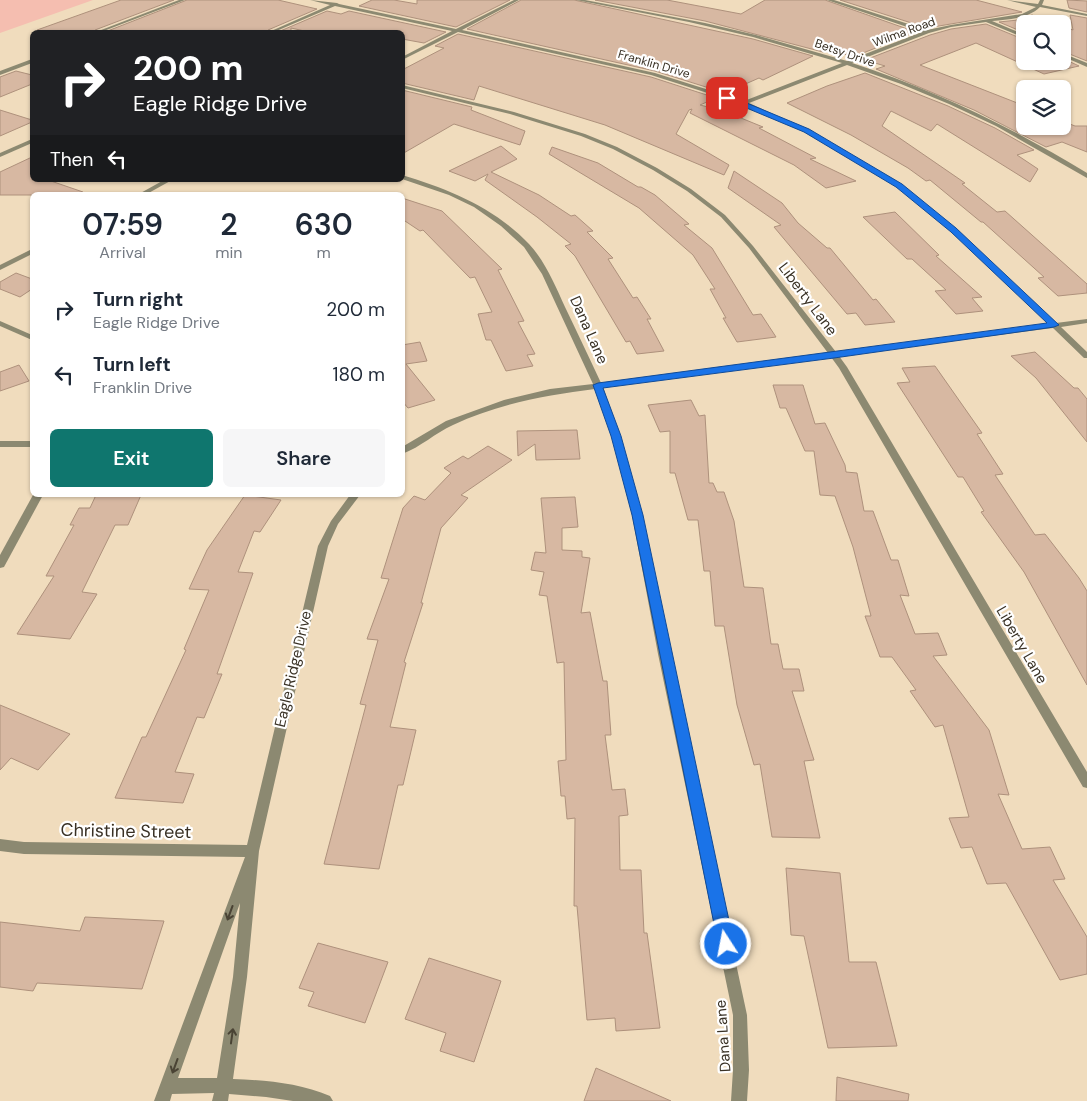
<!DOCTYPE html>
<html lang="en">
<head>
<meta charset="utf-8">
<style>
	:root { --surface:#fff; --page:#f6f6f7; --text:#1f2937; --muted:#747a83; --accent:#0f766e }
	body { margin:0; font-family:"DM Sans",sans-serif; background:var(--page); color:var(--text); height:100vh; display:flex; flex-direction:column; font-size:19px; white-space:nowrap }
	* { box-sizing:border-box; margin:0 }
	p { font-size:16px; color:var(--muted) }
	.icon { flex:none; width:28px; height:28px; fill:none; stroke:currentColor; stroke-width:2; stroke-linecap:round; stroke-linejoin:round }
	.map { position:relative; flex:1; overflow:hidden }
	.panel { position:absolute; left:30px; top:192px; width:375px; height:305px; display:flex; flex-direction:column; background:var(--surface); border-radius:8px; box-shadow:0 1px 4px #0004 }
	.panel>* { flex:none }
	.hud { position:absolute; left:30px; top:30px; width:375px; height:152px; border-radius:8px; box-shadow:0 1px 4px #0004; background:#202124; color:#fff; overflow:hidden }
	.fabs { position:absolute; left:1016px; top:15px; display:grid; gap:10px }
	.fabs a { display:grid; place-items:center; width:55px; height:55px; border-radius:8px; background:var(--surface); box-shadow:0 1px 4px #0004; font-size:25px }
	.pin { position:absolute; display:grid; place-items:center; width:42px; height:42px; color:#fff; margin:-21px; border-radius:10px; box-shadow:0 2px 8px #0006 }
	.me { position:absolute; width:55px; margin:-28px; rotate:349deg; stroke-linejoin:round; filter:drop-shadow(0 0 4px #0008) }
	.turn { display:flex; align-items:center; gap:18px; height:105px; padding:0 20px; font-size:22px }
	.turn .icon { width:65px; height:65px; stroke-width:2.5 }
	.turn b { display:block; font-size:35px; line-height:42px }
	.then { display:flex; align-items:center; height:48px; padding:0 20px; background:#0003; gap:10px; font-size:19px }
	.eta { display:flex; justify-content:space-evenly; align-items:center; height:85px; text-align:center }
	.eta b { font-size:30px; font-weight:600; line-height:35px }
	.button { display:flex; gap:10px; margin-top:auto; padding:10px 20px }
	.button a { flex:1; height:58px; border-radius:8px; background:var(--accent); color:#fff; font-size:20px; font-weight:600; line-height:58px; text-align:center }
	.button a+a { background:var(--page); color:var(--text) }
	ul { padding:0; list-style:none }
	li { display:flex; align-items:center; gap:15px; height:65px; padding:0 20px }
	li div { flex:1 }
	li b { display:block; font-size:19px }
	li em { font-style:normal }
	.map>svg:first-child { display:block }
	.green { fill:#f5beb0 }
	.building { fill:#d7b8a2; stroke:#ae917c }
	.lines { fill:none; stroke-linecap:round; stroke-linejoin:round }
	.minor { fill:#8c8971; fill-rule:evenodd }
	.oneway { stroke:#4a4334 }
	.route { fill:#1a73e8; stroke:#114b97 }
	.labels { text-anchor:middle; stroke-width:4.5; stroke-linejoin:round; paint-order:stroke }
	.far-street-label { font-size:12px; fill:#393125; stroke:#fff }
	.street-label { font-size:15px; fill:#393125; stroke:#fff }
	.near-street-label { font-size:18px; fill:#393125; stroke:#fff }
</style>
</head>
<body>
<div class="map">
<svg width="1087" height="1101" viewBox="0 0 1087 1101">
	<rect width="100%" height="100%" fill="#f0dcbd"/>
	<polygon class="green" points="0,0 93,0 0,33"/>
	<g class="building">
		<polygon points="121,0 174,0 95,30 94,32 38,32 37,30"/>
		<polygon points="187,0 278,0 317,9 268,30 267,32 105,32"/>
		<polygon points="372,0 394,0 417,4 417,0 510,0 456,27 359,6"/>
		<polygon points="521,0 574,0 753,39 813,56 763,80 759,78 725,93 655,71 467,29"/>
		<polygon points="595,0 667,0 741,14 765,0 825,0 916,32 853,57 829,49 823,52 705,21"/>
		<polygon points="840,0 976,0 1022,12 927,28"/>
		<polygon points="1067,0 1087,1 1087,12 1069,8"/>
		<polygon points="327,11 341,14 349,11 446,32 424,43 402,39 402,32 309,32 291,28 291,32 278,32"/>
		<polygon points="1032,15 1059,24 1025,24 1025,33 999,22 1018,20"/>
		<polygon points="1070,15 1087,18 1087,61 1062,51 1062,26 1073,30"/>
		<polygon points="986,24 1025,40 1025,61 1062,61 1062,58 1079,66 1044,74 976,43 920,65 1025,106 1025,126 1062,126 1062,121 1075,126 1087,126 1087,152 1062,142 1046,147 974,110 876,69 885,66 865,60 930,35 951,29"/>
		<polygon points="458,34 651,77 716,98 700,105 708,107 709,105 763,127 759,128 816,158 810,159 856,181 826,188 794,165 690,113 692,109 689,110 676,134 729,165 724,175 605,125 479,86 474,100 402,83 402,70 444,48 435,46"/>
		<polygon points="16,71 32,75 32,84 0,97 0,77"/>
		<polygon points="865,73 948,106 995,128 1034,150 1017,155 1038,169 1030,182 937,124 931,131 891,111 882,126 965,183 962,184 997,212 1005,211 1087,284 1087,293 1058,296 1038,278 1044,277 983,222 981,222 930,180 926,181 908,168 851,135 787,103 827,86"/>
		<polygon points="402,90 472,107 471,110 525,131 520,145 454,124 402,154"/>
		<polygon points="0,110 32,120 32,122 0,136"/>
		<polygon points="501,146 517,159 491,172 539,195 571,216 575,215 593,231 587,232 613,258 608,259 633,298 637,297 651,319 647,319 664,351 637,354 630,341 626,342 575,256 565,246 571,244 537,217 485,180 488,174 475,181 449,171"/>
		<polygon points="552,147 598,163 638,187 641,187 655,195 689,224 684,225 712,248 753,315 761,314 776,337 737,342 723,318 726,318 710,289 715,289 693,255 639,208 549,154"/>
		<polygon points="32,157 32,180 48,180 83,192 82,195 0,195 0,172"/>
		<polygon points="734,171 782,203 798,223 827,248 830,248 873,300 876,299 895,322 865,325 856,313 847,314 774,227 781,225 728,188"/>
		<polygon points="402,198 442,211 502,269 498,270 524,321 518,322 535,354 527,355 533,366 506,371 491,340 486,340 478,314 492,312 475,277 470,278 423,230 420,231 402,219"/>
		<polygon points="895,212 939,255 936,256 982,297 972,298 983,311 956,314 935,291 946,290 912,259 907,259 863,217"/>
		<polygon points="16,273 32,279 32,289 20,297 0,289 0,282"/>
		<polygon points="420,342 427,361 406,364 435,400 408,408 402,401 402,345"/>
		<polygon points="1035,352 1074,388 1078,388 1087,399 1087,442 1036,378 1011,356"/>
		<polygon points="19,365 29,381 0,391 0,372"/>
		<polygon points="935,366 982,433 977,434 1003,474 995,475 1035,535 1045,534 1079,578 1087,591 1087,685 1024,572 981,512 984,511 963,477 958,477 897,383 910,382 902,368"/>
		<polygon points="773,385 803,385 815,424 825,423 845,465 846,472 857,473 864,511 873,511 891,560 898,560 909,596 900,595 915,634 938,633 947,655 933,656 989,730 1009,795 998,794 1022,849 1050,847 1065,879 1053,880 1087,937 1087,974 1060,980 1006,883 987,884 972,847 961,848 949,818 969,817 943,725 935,727 910,691 916,690 892,657 880,657 865,616 871,616 853,547 835,496 820,495 814,451 805,451 786,408 780,408"/>
		<polygon points="691,400 699,416 705,415 709,483 713,483 717,492 724,492 734,521 744,587 763,588 771,644 778,644 783,669 799,669 804,691 792,691 814,760 804,761 820,838 772,837 760,764 754,765 737,705 724,626 715,626 710,571 704,571 698,520 688,520 675,473 670,473 670,431 660,432 648,405"/>
		<polygon points="577,430 580,459 536,460 535,444 518,456 517,431"/>
		<polygon points="488,446 512,460 461,495 468,498 441,528 421,603 423,603 404,662 406,663 390,727 416,730 403,785 398,785 379,869 324,864 366,705 360,704 378,640 367,639 389,579 381,578 403,508 414,496 425,500 451,473 444,468 463,456 468,459"/>
		<polygon points="96,495 141,495 128,525 115,525 82,592 97,594 70,639 17,634 54,576 46,576 74,525 70,525 79,508 90,508"/>
		<polygon points="245,495 281,500 260,532 254,531 238,572 253,573 217,674 222,674 204,718 197,717 175,772 194,774 183,803 115,798 142,737 146,737 186,650 184,649 209,590 189,589 207,550"/>
		<polygon points="575,497 578,527 562,528 562,550 582,551 582,557 590,558 581,613 590,612 603,681 607,681 611,735 605,735 612,790 625,789 628,815 619,816 620,870 641,870 644,933 647,933 660,1028 616,1031 615,1018 587,1020 577,906 574,906 575,818 567,819 565,796 561,796 558,761 566,760 564,662 557,663 547,596 539,595 544,572 531,570 535,552 546,553 541,498"/>
		<polygon points="0,705 70,734 38,770 11,758 0,770"/>
		<polygon points="786,868 840,873 849,962 876,962 897,1046 828,1048 804,936 791,935"/>
		<polygon points="85,917 164,921 142,989 37,983 33,991 0,987 0,922 80,931"/>
		<polygon points="318,943 388,962 365,1023 308,1006 314,992 299,988"/>
		<polygon points="429,958 501,981 474,1062 440,1051 446,1033 405,1019"/>
		<polygon points="596,1068 671,1101 584,1101"/>
		<polygon points="837,1077 909,1094 908,1101 836,1101"/>
	</g>
	<g class="lines">
		<g class="minor">
			<polygon points="179,0 185,0 101,32 96,32"/>
			<path d="M310,0l27,3 2,1 117,25 58,-29h5l-57,30 193,43 89,28 98,-38 -89,-26 -64,-15 -113,-22h9l120,23 51,12 91,26 75,-29 -95,-32h7l93,30 24,-5 71,-11 14,-7 -29,-7 31,4 2,-4h4l-2,5 45,9v2l-47,-9c-12,12 -32,12 -48,14l33,14v3l-39,-16 -35,5 -22,6 -77,30c83,27 161,65 235,110v5l-91,-52 -47,-22 -48,-20 -54,-19 -98,38 59,27 93,54 55,45 100,94 31,-4v4l-26,4 26,25v6h-3l-31,-30 -214,28 8,11 240,405v16l-4,-1 -244,-419 -8,-11 -228,30 17,49 22,79 28,139 77,361 2,55 -2,31h-16l2,-31v-55l-75,-361 -26,-139 -20,-79 -17,-47c-49,6 -97,15 -142,36 -18,8 -32,22 -51,29v-7l44,-26 58,-21 46,-11 43,-5 -51,-110 -18,-27 -23,-21 -27,-19 -25,-12 -47,-16v-4c47,14 93,33 127,69 16,17 26,41 36,63 12,25 24,50 36,76l227,-30 -79,-105 -28,-31 -34,-26 -34,-21 -40,-21 -32,-13 -71,-22 -108,-26v-3l112,27 71,22 32,13 40,21 34,21 34,26 28,31 83,106 213,-28 -97,-93 -55,-45 -93,-54 -62,-28 -91,-29 -193,-43 -56,28v-3l50,-26 -117,-25 -61,26h-5l61,-27z"/>
			<polygon points="1062,53 1087,63 1087,67 1062,56"/>
			<polygon points="32,59 32,63 0,75 0,71"/>
			<polygon points="32,139 32,143 0,157 0,153"/>
			<polygon points="164,180 172,180 145,195 137,195"/>
			<polygon points="32,249 32,254 0,270 0,265"/>
			<polygon points="0,321 32,335 32,340 0,326"/>
			<rect x="0" y="441" width="32" height="6"/>
			<polygon points="33,495 43,495 4,567 0,568 0,555"/>
			<path d="M350,495h10l-22,29 -10,22 -69,305 -12,126 -14,102c32,1 67,4 97,17l3,5h-40l-27,-4 -37,-3 -1,7h-16l2,-8 -42,1 -2,7h-16l91,-244 -221,-3 -24,-3v-12l24,3 223,3 71,-299 13,-25zM240,903l-7,74 -16,101h-39z"/>
		</g>
	</g>
	<defs><path id="oneway-shaft" d="M-6 0H5M1.5-3L5.5 0L1.5 3" fill="none" stroke-width="1.6" stroke-linecap="round" stroke-linejoin="round" transform="scale(1.25)"/></defs>
	<g class="oneway">
		<use href="#oneway-shaft" transform="translate(230 913) rotate(110)"/>
		<use href="#oneway-shaft" transform="translate(232 1036) rotate(-82)"/>
		<use href="#oneway-shaft" transform="translate(175 1066) rotate(110)"/>
	</g>
	<polygon class="route" points="725,96 730,96 809,129 902,184 956,228 1059,325 1054,327 834,358 603,388 621,436 643,515 734,944 731,950 726,952 720,950 718,944 632,515 611,436 593,385 598,383 1047,323 951,232 896,187 804,132 725,99"/>
	<g class="labels">
		<g class="far-street-label">
			<text transform="translate(904 32) rotate(-20)" y="4">Wilma Road</text>
			<text transform="translate(845 53) rotate(19)" y="4">Betsy Drive</text>
			<text transform="translate(654 64) rotate(16)" y="4">Franklin Drive</text>
		</g>
		<g class="street-label">
			<text transform="translate(808 299) rotate(53)" y="5">Liberty Lane</text>
			<text transform="translate(589 330) rotate(66)" y="5">Dana Lane</text>
			<text transform="translate(1022 645) rotate(60)" y="5">Liberty Lane</text>
			<text transform="translate(293 669) rotate(-77)" y="5">Eagle Ridge Drive</text>
			<text transform="translate(723 1036) rotate(-94)" y="5">Dana Lane</text>
		</g>
		<g class="near-street-label">
			<text transform="translate(126 831) rotate(1)" y="6">Christine Street</text>
		</g>
	</g>
</svg>
<div class="fabs">
<a><svg class="icon" aria-label="search" viewBox="0 0 24 24"><circle cx="10" cy="10" r="6"/><path d="M15 15l6 6"/></svg></a>
<a><svg class="icon" aria-label="layers" viewBox="0 0 24 24"><path d="M12 4l9 5-9 5-9-5zM3 14l9 5 9-5"/></svg></a>
</div>
<div class="pin" style="left:727px;top:98px;background:#d93025"><svg class="icon" aria-label="arrive" viewBox="0 0 24 24"><path d="M6 21V4h12l-3 4 3 4H6"/></svg></div>
<svg class="me" style="left:726px;top:944px" viewBox="-20 -20 40 40"><circle r="17" fill="#1a73e8" stroke="#fff" stroke-width="3"/><path d="M0-11L8 9 0 5-8 9z" fill="#fff"/></svg>
<div class="hud">
<div class="turn"><svg class="icon" aria-label="right" viewBox="0 0 24 24"><path d="M7 20v-9h11M14 6l5 5-5 5"/></svg><div><b>200 m</b>Eagle Ridge Drive</div></div>
<div class="then">Then<svg class="icon" aria-label="left" viewBox="0 0 24 24"><path d="M17 20v-9H6M10 6l-5 5 5 5"/></svg></div>
</div>
<section class="panel">
<div class="eta">
<div><b>07:59</b><p>Arrival</p></div>
<div><b>2</b><p>min</p></div>
<div><b>630</b><p>m</p></div>
</div>
<ul>
<li><svg class="icon" aria-label="right" viewBox="0 0 24 24"><path d="M7 20v-9h11M14 6l5 5-5 5"/></svg><div><b>Turn right</b><p>Eagle Ridge Drive</p></div><em>200 m</em></li>
<li><svg class="icon" aria-label="left" viewBox="0 0 24 24"><path d="M17 20v-9H6M10 6l-5 5 5 5"/></svg><div><b>Turn left</b><p>Franklin Drive</p></div><em>180 m</em></li>
</ul>
<div class="button"><a>Exit</a><a>Share</a></div>
</section>
</div>
</body>
</html>
